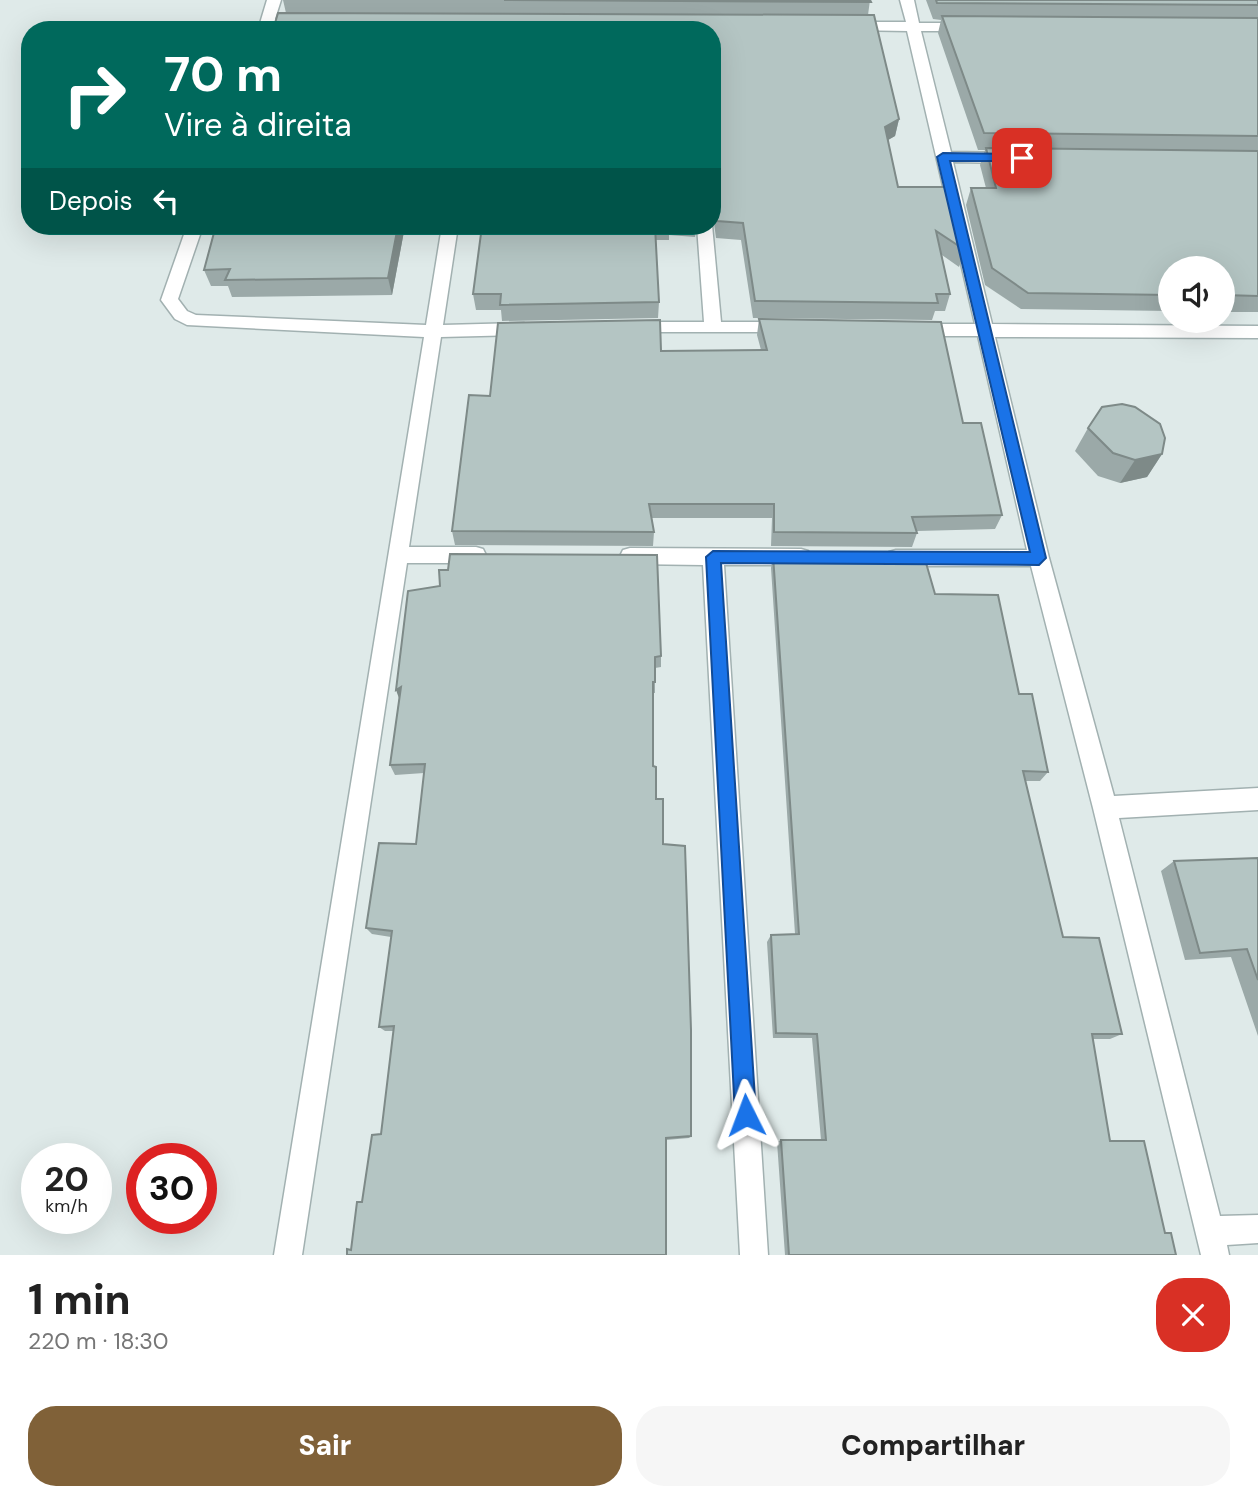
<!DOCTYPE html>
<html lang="pt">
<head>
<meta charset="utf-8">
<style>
	:root { --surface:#fff; --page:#f6f6f6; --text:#222; --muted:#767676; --accent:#806138 }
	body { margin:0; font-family:"DM Sans",sans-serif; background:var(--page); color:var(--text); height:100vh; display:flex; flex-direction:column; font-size:26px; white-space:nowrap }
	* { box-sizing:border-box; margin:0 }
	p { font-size:23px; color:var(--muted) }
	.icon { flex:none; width:38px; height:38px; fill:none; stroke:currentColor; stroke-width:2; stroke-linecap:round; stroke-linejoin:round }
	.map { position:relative; height:1255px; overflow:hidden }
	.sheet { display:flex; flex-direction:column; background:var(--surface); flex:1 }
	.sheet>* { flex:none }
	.guide { position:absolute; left:21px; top:21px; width:700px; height:214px; border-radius:28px; box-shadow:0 7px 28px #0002; background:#00695c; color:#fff; overflow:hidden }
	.tools { position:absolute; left:1158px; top:256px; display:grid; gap:14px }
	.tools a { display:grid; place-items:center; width:77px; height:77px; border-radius:50%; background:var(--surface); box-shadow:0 7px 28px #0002; font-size:35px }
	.speed { position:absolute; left:21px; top:1143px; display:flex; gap:14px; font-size:35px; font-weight:700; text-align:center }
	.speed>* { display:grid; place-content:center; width:91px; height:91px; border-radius:50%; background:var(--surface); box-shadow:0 7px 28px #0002; line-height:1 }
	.speed small { font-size:18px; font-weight:400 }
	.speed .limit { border:10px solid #d22; background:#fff; color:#111 }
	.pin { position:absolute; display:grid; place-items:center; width:60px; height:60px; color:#fff; margin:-30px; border-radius:14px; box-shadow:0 4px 10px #0006 }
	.me { position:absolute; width:77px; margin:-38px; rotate:357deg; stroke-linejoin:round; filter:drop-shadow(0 0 5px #0008) }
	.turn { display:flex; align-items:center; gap:24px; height:147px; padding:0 28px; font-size:32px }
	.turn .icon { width:91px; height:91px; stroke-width:2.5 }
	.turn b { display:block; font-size:49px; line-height:60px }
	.then { display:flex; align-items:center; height:66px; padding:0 28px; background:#0003; gap:14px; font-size:26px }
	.round { display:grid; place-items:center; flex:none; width:74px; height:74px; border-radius:28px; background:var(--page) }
	.overview { display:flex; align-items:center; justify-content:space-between; height:119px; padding:0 28px }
	h1 { font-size:42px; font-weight:800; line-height:52px }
	.cta { display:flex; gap:14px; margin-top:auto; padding:14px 28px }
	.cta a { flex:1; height:80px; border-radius:28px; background:var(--accent); color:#fff; font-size:28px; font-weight:800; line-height:80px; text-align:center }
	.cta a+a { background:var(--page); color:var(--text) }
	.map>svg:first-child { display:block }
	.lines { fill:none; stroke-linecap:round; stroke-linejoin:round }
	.minor-casing { stroke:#a2b1b1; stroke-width:3 }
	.minor { fill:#fff; fill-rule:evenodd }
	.wall { fill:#9ba9a8 }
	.shaded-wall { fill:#7e8a88 }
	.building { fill:#b4c5c3; stroke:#7e8a88; stroke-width:2 }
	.route { fill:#1a73e8; stroke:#114b97; stroke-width:2 }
</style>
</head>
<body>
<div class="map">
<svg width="1258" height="1255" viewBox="0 0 1258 1255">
	<rect width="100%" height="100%" fill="#dfeae9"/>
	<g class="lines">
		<g class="minor-casing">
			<g id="minor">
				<polygon points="267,0 281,0 275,19 303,19 310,23 303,27 258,30"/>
				<polygon points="900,0 914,0 919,23 968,23 975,27 968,31 921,31 951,152 1011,153 1019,158 1011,163 953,162 992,324 1258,326 1258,338 995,337 1049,558 1114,796 1258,788 1258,810 1119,818 1220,1216 1258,1215 1258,1243 1227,1245 1229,1255 1201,1255 1093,808 1031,566 896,566 889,564 886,558 889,552 896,550 1027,550 978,336 916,336 907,330 916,324 975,324 907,31 850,30 843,26 850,22 906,22"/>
				<polygon points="712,225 721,322 786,322 795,328 792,332 627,332 624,328 633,322 704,322 697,226"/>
				<polygon points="187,226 203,226 178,299 187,311 196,315 426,325 442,226 458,226 443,325 524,323 533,329 524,335 441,337 409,547 476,547 483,549 486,555 483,561 476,563 407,563 302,1255 274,1255 424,337 187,325 175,319 161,300"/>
				<polygon points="630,548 801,549 808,551 811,557 808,563 801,565 724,565 768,1255 740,1255 703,565 630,564 623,562 620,556 623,550"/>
			</g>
		</g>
		<use href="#minor" class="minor"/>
	</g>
	<g class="wall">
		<polygon points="283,0 870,0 868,15 899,119 895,136 888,140 898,187 965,250 959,267 942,255 950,294 945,311 935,311 932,320 753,318 741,240 716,238 714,223 712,223 712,30 286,13"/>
		<polygon points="926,0 1258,0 1258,312 1223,312 1223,268 1171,268 1171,311 1021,309 985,285 966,205 971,188 986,188 980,165 985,150 978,150 938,33 941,20 933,19"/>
		<polygon points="233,226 405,226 392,295 232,297 228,286 211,286 204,270"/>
		<polygon points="482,226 697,226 695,237 669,235 669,240 656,240 659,302 658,318 502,321 501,310 476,310 473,294"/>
		<polygon points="759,319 963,423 1002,515 995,529 917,531 917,533 912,547 771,546 772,518 651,518 654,532 653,546 455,545 452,531 490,396 661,351 761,350 757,335"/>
		<polygon points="1088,428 1162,454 1147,477 1120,483 1098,476 1075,451"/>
		<polygon points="773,555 935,594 1019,694 1048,772 1040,781 1025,781 1063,937 1122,1034 1110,1039 1092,1039 1110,1141 1165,1233 1176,1255 785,1255 777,1142 781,1140 821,1140 812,1038 773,1038 767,942 771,935 795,934 771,568"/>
		<polygon points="661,656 661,667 655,668 655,693 653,693 653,766 656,799 663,844 691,1136 689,1138 666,1140 351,1249 381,1134 394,1031 385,1031 379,1027 391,937 372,934 366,928 416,844 424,773 395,775 390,765 399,698"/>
		<polygon points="1258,858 1258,1036 1231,957 1185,960 1161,871 1174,861"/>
	</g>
	<g class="shaded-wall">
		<polygon points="899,119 895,136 881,144 885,127"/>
		<polygon points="398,226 405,226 392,295 388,278"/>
		<polygon points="1162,454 1147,477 1120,483 1135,460"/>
		<polygon points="401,687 400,701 396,690"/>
	</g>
	<g class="building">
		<polygon points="504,0 870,0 871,2"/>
		<polygon points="936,0 1258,0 1258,5 937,3"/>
		<polygon points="278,13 874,15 899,119 885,127 898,187 950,187 965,250 936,231 950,294 936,294 938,303 755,301 743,223 717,221 715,206 712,206 712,30 273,30"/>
		<polygon points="942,16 1258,18 1258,136 984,133"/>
		<polygon points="986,148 1258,151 1258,296 1223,295 1223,268 1171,268 1171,295 1028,293 992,268 971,188 996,188"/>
		<polygon points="233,226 398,226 388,278 225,280 230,269 204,270 215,229 233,227"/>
		<polygon points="482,226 655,226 659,302 500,305 501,294 473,294"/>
		<polygon points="759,319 941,322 963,423 981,423 1002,515 912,517 917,533 774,532 774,504 649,504 654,532 452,531 469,395 490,396 498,323 660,320 661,351 767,350"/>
		<polygon points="1122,404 1135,407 1160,424 1165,438 1162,454 1135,460 1113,453 1088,428 1102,407"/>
		<polygon points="450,554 657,555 661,656 655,657 655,682 653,682 653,766 656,767 656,799 663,799 663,844 685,846 691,1030 691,1136 666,1138 666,1255 347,1255 347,1249 351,1250 357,1202 362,1202 372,1135 381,1134 394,1026 379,1027 392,931 366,928 379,843 416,844 425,764 390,765 401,687 396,690 408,591 440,586 439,570 448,570"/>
		<polygon points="773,555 924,556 935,594 998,595 1019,694 1032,694 1048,772 1023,771 1063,937 1099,938 1122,1034 1092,1034 1110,1141 1144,1141 1165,1233 1171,1233 1176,1255 789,1255 781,1140 826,1140 817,1034 776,1033 771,935 799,934"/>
		<polygon points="1258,858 1258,980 1247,949 1200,953 1174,861"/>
	</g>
	<polygon class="route" points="943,153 1022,154 1027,158 1022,161 950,161 1046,558 1039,565 721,563 756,1115 753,1123 746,1126 738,1123 735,1115 706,557 713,551 1030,552 937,157"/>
</svg>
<div class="tools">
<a><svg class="icon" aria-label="sound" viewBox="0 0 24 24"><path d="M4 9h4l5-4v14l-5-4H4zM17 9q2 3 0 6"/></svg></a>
</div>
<div class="speed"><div>20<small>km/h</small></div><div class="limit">30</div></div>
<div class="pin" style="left:1022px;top:158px;background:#d93025"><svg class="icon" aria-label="arrive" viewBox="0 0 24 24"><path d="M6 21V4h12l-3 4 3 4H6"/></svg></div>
<svg class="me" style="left:746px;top:1115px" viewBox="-20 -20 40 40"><path d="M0-17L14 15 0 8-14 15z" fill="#1a73e8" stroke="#fff" stroke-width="4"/></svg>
<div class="guide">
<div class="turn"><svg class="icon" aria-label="right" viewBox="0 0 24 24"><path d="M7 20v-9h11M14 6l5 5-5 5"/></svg><div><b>70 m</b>Vire à direita</div></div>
<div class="then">Depois<svg class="icon" aria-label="left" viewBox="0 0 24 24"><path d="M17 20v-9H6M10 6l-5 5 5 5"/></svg></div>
</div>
</div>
<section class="sheet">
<div class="overview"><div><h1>1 min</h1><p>220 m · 18:30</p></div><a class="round" style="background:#d93025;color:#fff"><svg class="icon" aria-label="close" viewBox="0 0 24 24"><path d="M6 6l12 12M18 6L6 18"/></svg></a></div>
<div class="cta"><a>Sair</a><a>Compartilhar</a></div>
</section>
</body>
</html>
